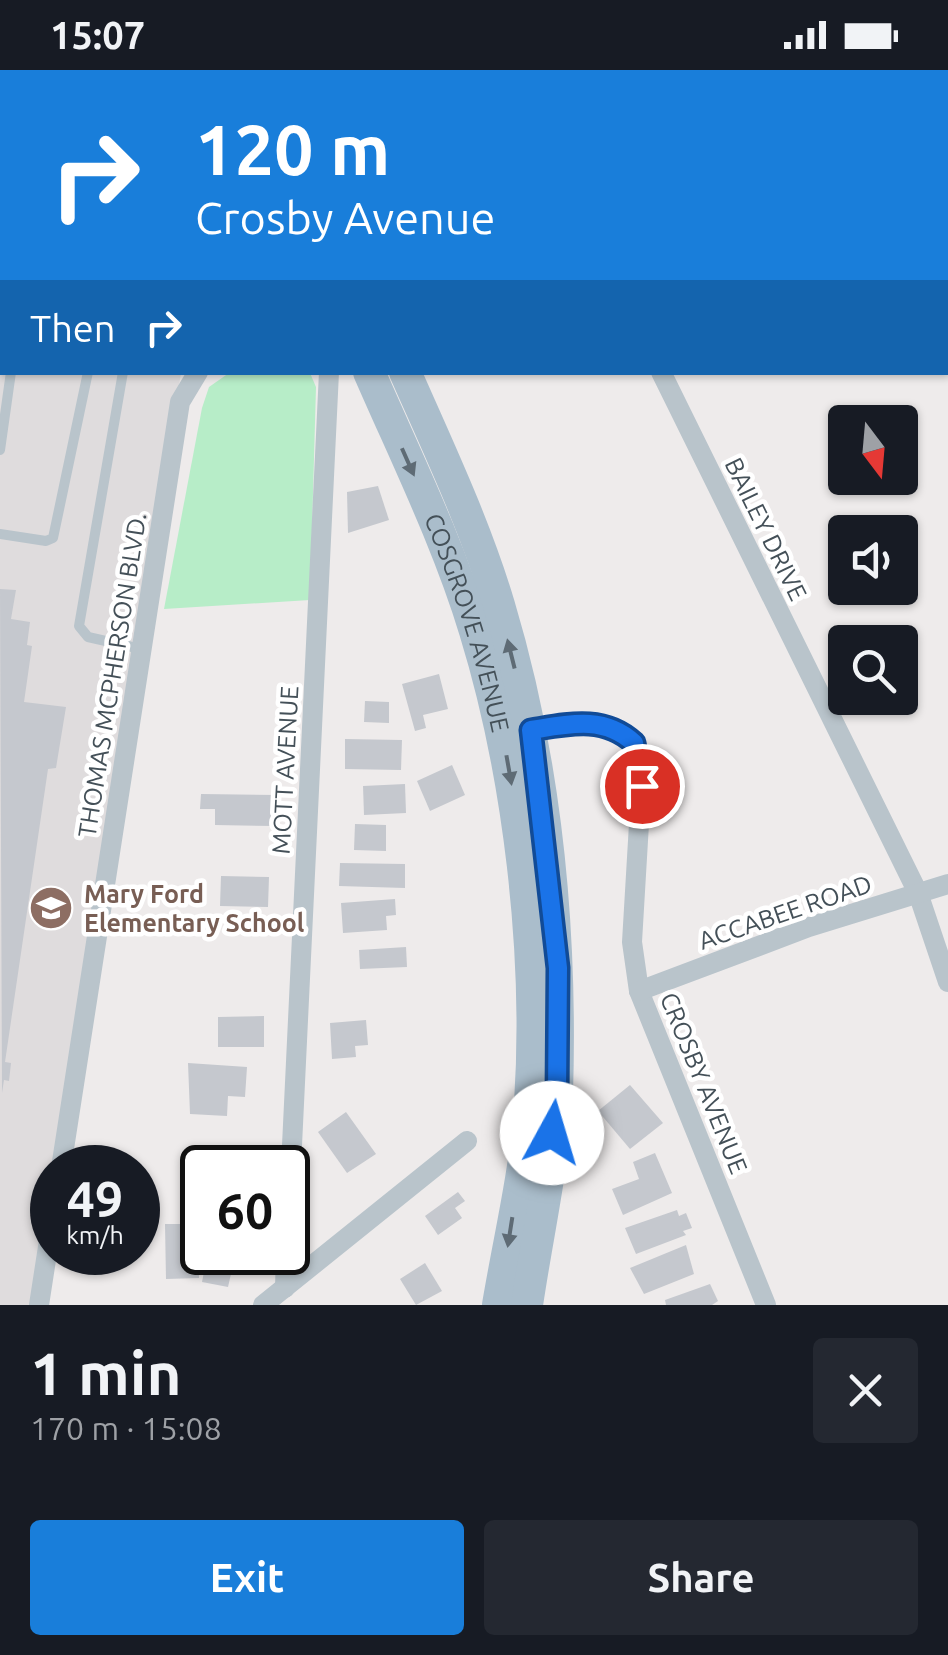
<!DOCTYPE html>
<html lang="en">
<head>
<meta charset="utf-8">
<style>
	:root { --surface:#171b24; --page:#242831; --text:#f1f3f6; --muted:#9ea1a6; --accent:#197eda }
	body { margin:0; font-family:Ubuntu,sans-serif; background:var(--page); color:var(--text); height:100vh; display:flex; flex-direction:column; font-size:38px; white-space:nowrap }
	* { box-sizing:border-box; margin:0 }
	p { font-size:32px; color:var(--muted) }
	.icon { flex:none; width:55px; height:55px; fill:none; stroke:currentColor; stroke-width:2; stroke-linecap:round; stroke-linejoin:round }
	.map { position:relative; height:1235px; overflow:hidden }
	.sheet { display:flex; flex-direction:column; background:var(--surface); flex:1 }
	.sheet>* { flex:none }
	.banner { position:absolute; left:0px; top:0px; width:950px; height:305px; box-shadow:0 2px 8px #0004; background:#197eda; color:#fff; overflow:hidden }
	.needle { width:65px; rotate:164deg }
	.fabs { position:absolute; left:828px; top:335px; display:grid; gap:20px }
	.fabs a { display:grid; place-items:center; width:90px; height:90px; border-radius:10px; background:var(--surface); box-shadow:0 2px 8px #0004; font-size:50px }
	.speed { position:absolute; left:30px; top:1075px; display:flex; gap:20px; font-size:50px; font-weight:700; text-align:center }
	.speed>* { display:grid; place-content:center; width:130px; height:130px; border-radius:50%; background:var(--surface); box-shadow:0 2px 8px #0004; line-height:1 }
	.speed small { font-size:25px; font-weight:400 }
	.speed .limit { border:5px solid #111; border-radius:15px; background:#fff; color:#111 }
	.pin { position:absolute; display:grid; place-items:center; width:85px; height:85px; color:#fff; margin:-42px; border:5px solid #fff; border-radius:50%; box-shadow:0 2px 10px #0007 }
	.me { position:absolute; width:110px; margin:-55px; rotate:6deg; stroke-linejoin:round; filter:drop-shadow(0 0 8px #0008) }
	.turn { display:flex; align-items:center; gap:35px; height:210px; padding:0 30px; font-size:45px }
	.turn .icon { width:130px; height:130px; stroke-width:2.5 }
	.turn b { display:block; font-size:70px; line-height:85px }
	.then { display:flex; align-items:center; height:95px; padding:0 30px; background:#0003; gap:20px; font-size:38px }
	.round { display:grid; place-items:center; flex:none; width:105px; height:105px; border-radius:10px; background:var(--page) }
	.overview { display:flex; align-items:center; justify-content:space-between; height:170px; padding:0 30px }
	h1 { font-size:60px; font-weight:700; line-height:75px }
	.action { display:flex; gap:20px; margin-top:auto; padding:20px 30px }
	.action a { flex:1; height:115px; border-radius:10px; background:var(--accent); color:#fff; font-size:40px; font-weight:700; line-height:115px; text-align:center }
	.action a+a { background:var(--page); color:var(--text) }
	.status { display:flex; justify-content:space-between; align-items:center; height:70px; padding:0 50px; background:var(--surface); direction:ltr }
	.status svg { height:28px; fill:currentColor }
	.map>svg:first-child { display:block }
	.education { fill:#dfdcdd }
	.green { fill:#b7edc8 }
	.building { fill:#c5c8ce }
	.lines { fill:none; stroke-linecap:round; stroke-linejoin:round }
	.lane { stroke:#b9c4cb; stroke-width:10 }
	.street { stroke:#b9c4cb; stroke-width:20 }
	.primary { stroke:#aabdcb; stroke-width:32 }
	.oneway { fill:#5e6b75 }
	.route-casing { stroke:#114b97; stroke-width:25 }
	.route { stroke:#1a73e8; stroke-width:18 }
	.labels { text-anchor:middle; stroke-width:9; stroke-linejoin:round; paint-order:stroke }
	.street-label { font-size:25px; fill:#445058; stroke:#fff }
	.education-label { font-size:25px; font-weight:bold; fill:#785e54; stroke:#fff; text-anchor:start }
</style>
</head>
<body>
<div class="status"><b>15:07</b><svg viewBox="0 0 49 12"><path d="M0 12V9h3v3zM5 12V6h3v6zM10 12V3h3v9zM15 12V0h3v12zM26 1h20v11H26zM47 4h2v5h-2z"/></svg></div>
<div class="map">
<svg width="948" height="1235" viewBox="0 0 948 1235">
	<rect width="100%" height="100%" fill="#eeebeb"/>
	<polygon class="education" points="0,193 2,302 181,303 52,1098 52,1151 39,1235 0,1235"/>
	<g class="green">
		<polygon points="0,0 209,0 211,2 2,2 0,193"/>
		<polygon points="229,303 310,303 316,317 310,530 164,539 202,338 209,317"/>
	</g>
	<g class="building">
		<polygon points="378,416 389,450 348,463 347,422"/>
		<polygon points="0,519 16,520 11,549 30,552 27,575 32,576 24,632 66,637 56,698 48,699 5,992 11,993 9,1011 4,1010 2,1023"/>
		<polygon points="439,604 448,639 423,645 426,658 415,661 402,614"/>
		<polygon points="365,631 389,632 389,653 364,652"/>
		<polygon points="345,669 402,670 401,700 345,699"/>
		<polygon points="452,695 465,725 430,741 417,711"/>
		<polygon points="405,714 406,743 364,745 363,716"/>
		<polygon points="201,724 277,725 277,756 215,755 215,739 200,739"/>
		<polygon points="355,754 386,755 386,781 354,780"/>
		<polygon points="340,793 405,794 405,818 339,816"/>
		<polygon points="221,806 269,807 268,837 220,836"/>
		<polygon points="395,829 396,845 386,846 387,860 343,863 341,833"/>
		<polygon points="406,877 407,897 360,899 359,880"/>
		<polygon points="264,946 264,977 218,977 218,947"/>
		<polygon points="366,950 368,975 355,976 356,987 332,989 330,953"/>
		<polygon points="188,993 247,997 245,1027 228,1026 227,1046 190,1044"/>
		<polygon points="630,1015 663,1053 630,1079 598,1041"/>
		<polygon points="346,1042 376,1084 347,1103 318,1062"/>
		<polygon points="655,1083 672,1123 623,1145 612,1119 639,1109 633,1092"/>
		<polygon points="182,1105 202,1106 202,1135 182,1134"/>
		<polygon points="458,1122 465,1131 455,1138 462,1148 438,1165 425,1146"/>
		<polygon points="677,1140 679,1146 686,1143 692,1158 683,1161 686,1165 636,1184 625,1158"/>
		<polygon points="165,1154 198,1154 199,1208 166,1209"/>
		<polygon points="686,1175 694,1204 644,1224 630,1198"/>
		<polygon points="208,1182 236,1182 228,1217 202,1212"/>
		<polygon points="425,1193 442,1221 416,1235 400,1209"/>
		<polygon points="710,1214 718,1231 712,1235 666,1235 665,1230"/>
	</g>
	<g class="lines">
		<g class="lane">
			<polyline points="123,302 79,556 88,567 141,579"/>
			<polyline points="0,380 11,302"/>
			<polyline points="0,464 46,471 53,468 88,302"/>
		</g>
		<g class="street">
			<polyline points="462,0 463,2"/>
			<polyline points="760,0 761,2"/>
			<polyline points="948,246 948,247"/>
			<polyline points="661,302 918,823 948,912"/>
			<path d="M531,660c49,-9 100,-20 111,43l-10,169 7,49 127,314"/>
			<polyline points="639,921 809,857 948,814"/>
			<polyline points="61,1098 180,332 198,302"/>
			<polyline points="288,1159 329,302"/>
			<polyline points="285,1218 286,1182"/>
			<polyline points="39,1235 52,1151"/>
			<polyline points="263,1235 467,1071"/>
		</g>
		<g class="primary">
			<polyline points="228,0 229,2"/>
			<polyline points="270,0 271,2"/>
			<polyline points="298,2 299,0"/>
			<path id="s1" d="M369,302c37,85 79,170 106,259 44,143 65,323 55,472 -4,67 -21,136 -32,202"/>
			<path d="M405,302c34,77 70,153 94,233 47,157 63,326 58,489 -3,70 -20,142 -30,211"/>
		</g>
	</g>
	<defs><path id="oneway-solid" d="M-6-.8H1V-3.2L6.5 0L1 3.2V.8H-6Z" transform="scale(2.5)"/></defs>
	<g class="oneway">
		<use href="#oneway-solid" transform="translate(408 392) rotate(66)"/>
		<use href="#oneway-solid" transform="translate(511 584) rotate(-104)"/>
		<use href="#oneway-solid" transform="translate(509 700) rotate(80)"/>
		<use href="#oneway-solid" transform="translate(510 1162) rotate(99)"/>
	</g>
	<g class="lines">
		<g class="route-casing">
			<path id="route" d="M552,1063l5,-35 1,-130 -27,-238c37,-6 73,-15 103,13l8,43"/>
		</g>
		<use href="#route" class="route"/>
	</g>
	<defs>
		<g id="school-disc" transform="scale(2.25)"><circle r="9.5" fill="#8d6e63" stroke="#fff"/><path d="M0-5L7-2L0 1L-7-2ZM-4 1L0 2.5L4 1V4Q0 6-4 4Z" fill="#fff"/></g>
	</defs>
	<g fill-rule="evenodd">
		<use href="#school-disc" x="51" y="838"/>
	</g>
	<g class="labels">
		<g class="street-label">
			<text transform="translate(766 459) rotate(64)" y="9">BAILEY DRIVE</text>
			<text dy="9" stroke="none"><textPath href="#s1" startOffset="270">COSGROVE AVENUE</textPath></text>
			<text transform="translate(112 605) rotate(-81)" y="9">THOMAS MCPHERSON BLVD.</text>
			<text transform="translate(285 700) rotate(-87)" y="9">MOTT AVENUE</text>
			<text transform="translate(785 842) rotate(-19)" y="9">ACCABEE ROAD</text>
			<text transform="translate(704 1013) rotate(68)" y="9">CROSBY AVENUE</text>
		</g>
		<g class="education-label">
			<text x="84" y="833">Mary Ford<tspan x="84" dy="29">Elementary School</tspan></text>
		</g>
	</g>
</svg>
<div class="fabs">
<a><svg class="needle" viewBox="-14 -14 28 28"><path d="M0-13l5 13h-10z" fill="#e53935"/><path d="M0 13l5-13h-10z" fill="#9ea1a6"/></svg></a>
<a><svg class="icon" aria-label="sound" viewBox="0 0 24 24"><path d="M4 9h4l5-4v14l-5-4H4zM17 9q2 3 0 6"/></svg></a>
<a><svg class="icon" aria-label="search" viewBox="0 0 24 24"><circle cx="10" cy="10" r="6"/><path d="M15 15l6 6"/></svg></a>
</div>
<div class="speed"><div>49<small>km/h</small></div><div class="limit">60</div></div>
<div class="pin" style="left:642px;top:716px;background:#d93025"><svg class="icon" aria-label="arrive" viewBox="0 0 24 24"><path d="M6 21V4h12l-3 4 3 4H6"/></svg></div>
<svg class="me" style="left:552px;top:1063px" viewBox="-20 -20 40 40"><circle r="19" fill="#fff"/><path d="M0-13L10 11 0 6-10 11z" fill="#1a73e8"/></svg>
<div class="banner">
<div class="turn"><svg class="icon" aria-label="right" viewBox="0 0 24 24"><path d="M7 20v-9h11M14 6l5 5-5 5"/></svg><div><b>120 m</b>Crosby Avenue</div></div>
<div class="then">Then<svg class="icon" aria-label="right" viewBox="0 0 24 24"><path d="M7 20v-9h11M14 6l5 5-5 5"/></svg></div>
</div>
</div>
<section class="sheet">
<div class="overview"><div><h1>1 min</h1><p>170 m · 15:08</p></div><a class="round"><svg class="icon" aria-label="close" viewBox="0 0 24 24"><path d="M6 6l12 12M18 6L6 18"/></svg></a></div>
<div class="action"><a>Exit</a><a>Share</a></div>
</section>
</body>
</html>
